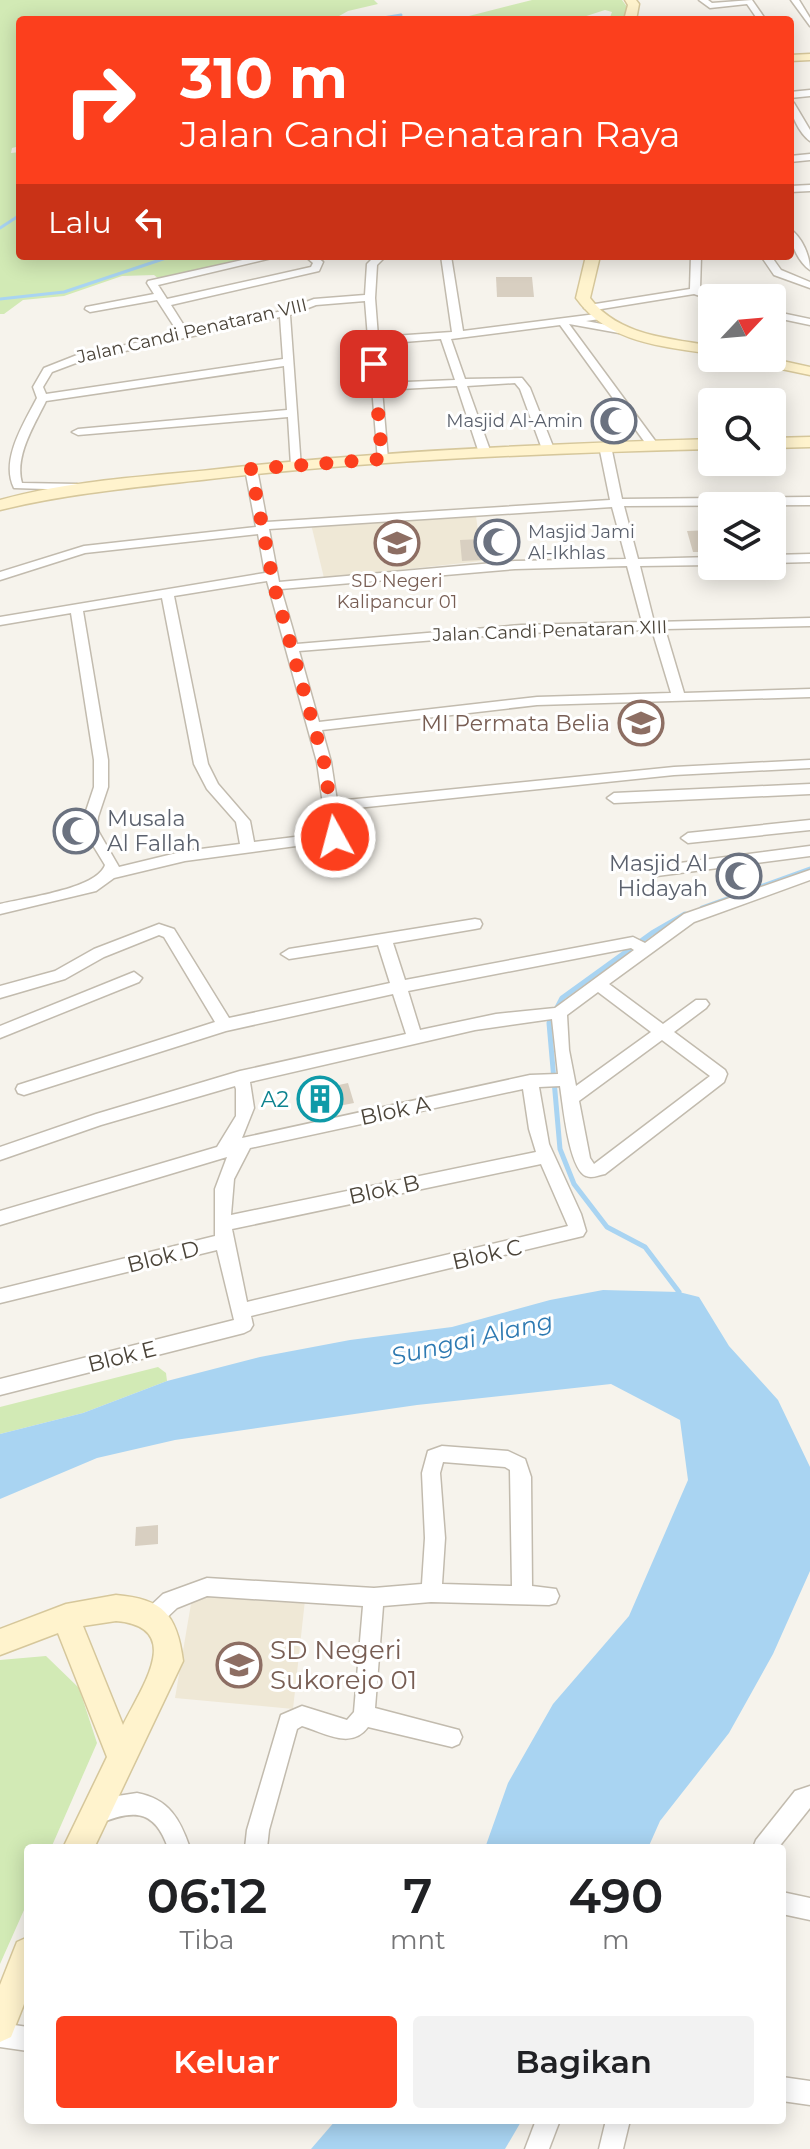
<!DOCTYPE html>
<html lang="id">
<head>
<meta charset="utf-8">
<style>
	:root { --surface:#fff; --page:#f2f2f2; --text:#202124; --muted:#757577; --accent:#fc3f1d }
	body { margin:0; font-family:Montserrat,sans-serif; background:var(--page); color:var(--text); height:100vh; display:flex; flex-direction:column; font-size:30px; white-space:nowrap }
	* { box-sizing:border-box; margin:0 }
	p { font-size:26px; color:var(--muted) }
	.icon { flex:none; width:44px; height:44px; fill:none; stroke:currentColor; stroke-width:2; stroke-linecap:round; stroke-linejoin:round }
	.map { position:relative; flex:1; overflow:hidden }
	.details { position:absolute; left:24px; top:1844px; width:762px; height:280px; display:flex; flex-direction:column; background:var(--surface); border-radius:8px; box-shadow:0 4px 20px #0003 }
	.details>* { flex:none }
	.banner { position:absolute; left:16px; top:16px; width:778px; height:244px; border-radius:8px; box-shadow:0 4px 20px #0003; background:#fc3f1d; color:#fff; overflow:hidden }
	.needle { width:52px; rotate:64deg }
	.fabs { position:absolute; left:698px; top:284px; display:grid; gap:16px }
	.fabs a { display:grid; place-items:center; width:88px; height:88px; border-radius:8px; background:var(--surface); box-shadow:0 4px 20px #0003; font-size:40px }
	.pin { position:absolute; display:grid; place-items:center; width:68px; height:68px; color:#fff; margin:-34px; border-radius:16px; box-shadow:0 4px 12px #0006 }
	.me { position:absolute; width:88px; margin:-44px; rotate:353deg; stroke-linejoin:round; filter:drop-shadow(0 0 6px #0008) }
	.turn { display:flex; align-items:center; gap:28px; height:168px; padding:0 32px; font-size:36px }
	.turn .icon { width:104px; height:104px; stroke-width:2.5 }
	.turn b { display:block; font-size:56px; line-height:68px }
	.then { display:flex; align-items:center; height:76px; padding:0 32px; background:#0003; gap:16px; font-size:30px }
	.eta { display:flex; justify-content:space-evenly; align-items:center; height:136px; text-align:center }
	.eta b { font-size:48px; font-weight:600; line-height:56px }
	.button { display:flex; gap:16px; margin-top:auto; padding:16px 32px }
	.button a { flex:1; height:92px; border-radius:8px; background:var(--accent); color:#fff; font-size:32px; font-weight:600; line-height:92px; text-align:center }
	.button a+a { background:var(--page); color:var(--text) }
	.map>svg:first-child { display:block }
	.education { fill:#efe8d6 }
	.green { fill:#d2eab5 }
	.water { fill:#a9d4f2 }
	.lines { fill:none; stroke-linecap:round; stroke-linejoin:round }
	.stream-far1 { stroke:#a9d4f2; stroke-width:3 }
	.stream { stroke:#a9d4f2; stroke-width:5 }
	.building { fill:#d8cfc1 }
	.street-casing { stroke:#c2bbae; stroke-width:3 }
	.secondary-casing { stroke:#d6c79b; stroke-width:3 }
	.street { fill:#fff; fill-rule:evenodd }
	.secondary { fill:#fff3cd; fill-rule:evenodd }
	.route { stroke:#fc3f1d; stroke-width:14; stroke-dasharray:0 25.2 }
	.labels { text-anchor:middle; stroke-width:6; stroke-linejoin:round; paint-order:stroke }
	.far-street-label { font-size:18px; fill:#4b4439; stroke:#fff }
	.far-worship-label { font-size:18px; fill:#5b616d; stroke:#fff; text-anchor:end }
	.far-education-label { font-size:18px; fill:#785e54; stroke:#fff }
	.education-label { font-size:22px; fill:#785e54; stroke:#fff; text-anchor:end }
	.worship-label { font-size:22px; fill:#5b616d; stroke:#fff; text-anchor:start }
	.culture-label { font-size:22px; fill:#0d838f; stroke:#fff; text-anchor:end }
	.street-label { font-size:22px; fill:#4b4439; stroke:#fff }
	.water-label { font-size:24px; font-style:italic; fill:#2e7ab2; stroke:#fff }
	.near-education-label { font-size:26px; fill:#785e54; stroke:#fff; text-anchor:start }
</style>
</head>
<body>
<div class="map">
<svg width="810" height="2149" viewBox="0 0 810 2149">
	<rect width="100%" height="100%" fill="#f6f3ec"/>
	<g class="education">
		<polygon points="476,516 482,561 324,578 311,524"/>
		<polygon points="193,1592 305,1600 293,1709 175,1698"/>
	</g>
	<g class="green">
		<polygon points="0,0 374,0 378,4 348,11 332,20 20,20 20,146 12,148 11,153 20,152 20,256 262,256 159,279 154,275 122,276 64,296 23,300 4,314 0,314"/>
		<polygon points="532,0 622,0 630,11 627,20 609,20 612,12 605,10 574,20 531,17 469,20 469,16"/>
		<polygon points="158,1367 166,1373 167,1381 83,1413 0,1434 0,1407"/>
		<polygon points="46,1656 79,1688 97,1743 51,1848 28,1848 28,1901 0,1964 0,1660"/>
	</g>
	<g class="water">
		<polygon points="603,1290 679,1292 699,1297 729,1346 778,1400 810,1467 810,1571 773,1654 729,1733 660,1821 648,1848 485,1848 508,1783 553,1704 629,1616 688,1480 680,1420 611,1384 417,1405 175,1440 97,1458 0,1499 0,1434 83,1413 167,1381 260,1357 350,1340 452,1327 550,1300"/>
		<polygon points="336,2120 522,2120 505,2149 311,2149"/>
	</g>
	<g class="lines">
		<g class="stream-far1">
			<polyline points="371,20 401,15"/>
			<polyline points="0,228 20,215"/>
			<polyline points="0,299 64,292 172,256"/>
		</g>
		<g class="stream">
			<polyline points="702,908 810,869"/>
			<polyline points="679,1292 645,1247 607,1227 574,1184 560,1149 549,1023 562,998 652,933 685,914"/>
		</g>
	</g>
	<g class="building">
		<polygon points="496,277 532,277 534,297 497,297"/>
		<polygon points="597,410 618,410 631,433 600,432"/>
		<polygon points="712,530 712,552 693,552 687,531"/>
		<polygon points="511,531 515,551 480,552 481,560 462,561 460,540 481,539 480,532"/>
		<polygon points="644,709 654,736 638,738 628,711"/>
		<polygon points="749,867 759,883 732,889 721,871"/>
		<polygon points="348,1083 354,1103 313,1111 306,1092"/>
		<polygon points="158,1525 158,1544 135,1546 136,1527"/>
	</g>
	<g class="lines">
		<g class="street-casing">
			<g id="street">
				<polygon points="699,0 708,0 712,3 752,0 766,20 758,20 747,4 710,8"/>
				<polygon points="791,0 799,0 810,18 810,26"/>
				<polygon points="810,90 810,96 790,98 790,92"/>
				<path d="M790,100l4,3 16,27v11c-11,-8 -20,-27 -20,-41z"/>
				<polygon points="810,154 810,160 790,162 790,156"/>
				<polygon points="810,185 810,191 790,192 790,186"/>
				<path d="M790,229c12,8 20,27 20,41 -12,-8 -20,-27 -20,-41z"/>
				<path d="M261,256h19l-122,29 9,14 144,-32 2,-4 -8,-7h11l7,6 -4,9 -148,34 17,27 94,-21 32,-12 51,-4 2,-31 8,-8h11l-9,9 -2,33 3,39 74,-5 -11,-76h10l12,75 133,-17 4,1v4l-14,2 37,7v4l-4,1 -50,-9 90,122 -10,2 -89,-123 -109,14 14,40 57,-1 8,10 24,61 -2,2 -10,-2 -22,-60 -5,-6 -48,3 24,67 -6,3 -6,-3 -22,-67 -75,4 6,69 -10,2 -13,-160 -49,4 -26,10 11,153 -10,-2 -3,-49 -210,18 -6,-3 6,-3 209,-19 -3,-44 -238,35c-11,23 -32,55 -24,82l55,1 6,3 -6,3 -63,-2c-14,-28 10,-65 23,-90l-4,-11 11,-19 33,-13 102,-21 -22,-34 -67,12 -5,-3 1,-2 68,-13 -7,-11 1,-2zM280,317l3,42 -237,35 -3,-7 9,-15 32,-12zM441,339l14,41 -73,3 -3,-39z"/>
				<polygon points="691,256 701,256 700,289 721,298 712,300 694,294 589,311 584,308 589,305 690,289"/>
				<polygon points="761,256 771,256 781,270 810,282 810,288 774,275"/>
				<polygon points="772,311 810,319 810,325 772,317"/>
				<path d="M605,443l6,3 11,53 188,-2v8l-186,1 14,53 74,-2v8l-72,1 14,56 156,-4v8l-145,3 19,64 126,-4v8l-273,8 -215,25 9,32 6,39 337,-34 136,-7v8l-136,7 -336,35 4,27 -2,3 -155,21 -71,17 -18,13 -96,23v-10c24,-6 97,-15 105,-39l-22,-36 1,-12 10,-30v-27l-23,-147 -71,12v-8l265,-44 -7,-39 -173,19 -85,27v-8l84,-26 172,-19 -11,-58 6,-3 6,3 10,53 343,-22 -11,-54zM612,507l14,52 -111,2 -236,21 -10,-53zM627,566l15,56 -121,3 -224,19 -16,-55 234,-20zM267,581l50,181 10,71 -73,9 -4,-21 -32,-37 -10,-20 -34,-168zM162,598l32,166 13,25 29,33 4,22 -55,7 -66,16 -22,-38 1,-12 10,-30v-27l-25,-149zM652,630l19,63 -134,4 -218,25 -20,-71 222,-18z"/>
				<polygon points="810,554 810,562 772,563 772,555"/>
				<polygon points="810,784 810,794 614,803 607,798 614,793"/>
				<polygon points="810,820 810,830 688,843 681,838 688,833"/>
				<polygon points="810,846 810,856 657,876 650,871 657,866"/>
				<path d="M810,870v10l-116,42 -85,62 54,40 33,-24h10l3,4 -3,4 -32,24 51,38 2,4 -3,8 -119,92c-6,1 -13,5 -19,2 -17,-7 -23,-71 -26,-90l-21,1 10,57 32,70 5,17 -3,5 -332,80 2,9 -3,5 -6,3 -244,62v-16l234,-59 -17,-70 -217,53v-14l215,-53v-47l12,-32 -227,68v-14l217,-64 19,-31v-27l-1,-3 -134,39 -101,35v-13l96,-33 144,-43 166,-37 -13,-40 -167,37 -202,64 -6,-2 -2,-4 2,-4 197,-63 -51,-85 -5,-2 -55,22 -39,22 -65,19v-12l55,-15 39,-22 65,-25 15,5 55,89 161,-35 -12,-38 -89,14 -8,-5 8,-5 186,-30 5,1 2,4 -2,4 -5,1 -82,14 12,37 228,-43 12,6 39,-29zM631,948l3,2 -79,58 -59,6 -76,16 -12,-39zM598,992l53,40 -75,54 -7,-36 -2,-35zM552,1019l6,55 -28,1 -288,63 12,-30 -4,-26 225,-52zM662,1040l48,36 -116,88 -4,-6 -11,-57zM523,1089l6,40 7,23 -305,63 3,-36 16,-31zM541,1164l27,62 -321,76 -15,-73z"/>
				<polygon points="134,972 142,978 139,982 0,1038 0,1026"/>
				<path d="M442,1446l66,5 17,8 6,18 1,109 24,3 3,7 -3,7 -7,2 -118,-3 -48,4 -8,102 84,22 3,7 -3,7 -7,3 -84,-20c-17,23 -43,6 -66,-1l-5,3 -28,101 -2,18h-22l2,-18 34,-115 21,-9 45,14 7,-8 9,-106 -156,-10 -30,12 -17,16 -7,2 -7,-2 -3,-7 3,-7 17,-16 44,-16 167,10 48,-4 3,-46 -3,-65 6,-22zM443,1462l62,5 5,3 2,116 -70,-2 3,-46 -5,-65z"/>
				<polygon points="810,1786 810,1808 778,1848 753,1848 756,1840 795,1791"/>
				<path d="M137,1793c32,6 43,26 53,55h-22c-14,-41 -37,-38 -72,-23l-8,-3 -3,-8 3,-8 23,-9z"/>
				<polygon points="782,1892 810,1898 810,1920 782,1914"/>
				<polygon points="0,2023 28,2027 28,2051 0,2047"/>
				<polygon points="782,2077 810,2081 810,2105 782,2101"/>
				<polygon points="536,2120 560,2120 549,2149 525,2149"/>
				<polygon points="606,2120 630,2120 623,2149 599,2149"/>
			</g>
		</g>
		<g class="secondary-casing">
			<g id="secondary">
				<polygon points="625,0 636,0 639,4 636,20 624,20 628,5"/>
				<polygon points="810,54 810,60 790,61 790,55"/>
				<path d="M586,256h14l-10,42c28,38 79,40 122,48v8c-51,-8 -104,-11 -136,-56z"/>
				<polygon points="741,358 769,358 810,367 810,375 743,361"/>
				<polygon points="810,437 810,447 772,448 772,438"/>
				<path d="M712,439v10c-168,4 -335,11 -502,30 -71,8 -141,14 -210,31v-10c69,-19 139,-23 210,-30 167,-19 334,-26 502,-31z"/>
				<path d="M116,1595c47,4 61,19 67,66l-89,187h-31l44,-91 -49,-124 -58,22v-26l66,-25zM116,1621c70,6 25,67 7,104l-40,-99z"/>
				<polygon points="28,1937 28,1994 11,2037 0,2042 0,1985 17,1942"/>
			</g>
		</g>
		<use href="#street" class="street"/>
		<use href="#secondary" class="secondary"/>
	</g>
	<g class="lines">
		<polyline class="route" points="335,837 324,762 274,586 251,469 382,459 374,364"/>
	</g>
	<defs>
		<g id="mosque-ring" transform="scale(2.3)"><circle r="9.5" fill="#fff" stroke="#6b7280" stroke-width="1.5"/><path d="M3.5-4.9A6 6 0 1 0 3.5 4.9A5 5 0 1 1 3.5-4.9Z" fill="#6b7280"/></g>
		<g id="school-ring" transform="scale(2.3)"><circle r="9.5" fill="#fff" stroke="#8d6e63" stroke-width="1.5"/><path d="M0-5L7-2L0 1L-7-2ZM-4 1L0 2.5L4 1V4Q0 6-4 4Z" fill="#8d6e63"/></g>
		<g id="building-ring" transform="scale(2.3)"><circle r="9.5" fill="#fff" stroke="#0f9aa8" stroke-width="1.5"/><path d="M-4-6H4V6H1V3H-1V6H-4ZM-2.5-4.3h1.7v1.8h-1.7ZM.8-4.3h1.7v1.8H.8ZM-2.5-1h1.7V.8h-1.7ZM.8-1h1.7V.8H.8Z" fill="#0f9aa8"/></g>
	</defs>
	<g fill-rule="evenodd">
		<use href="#mosque-ring" x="614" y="421"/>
		<use href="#mosque-ring" x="497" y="542"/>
		<use href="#school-ring" x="397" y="543"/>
		<use href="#school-ring" x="641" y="723"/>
		<use href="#mosque-ring" x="76" y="831"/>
		<use href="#mosque-ring" x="739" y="876"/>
		<use href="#building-ring" x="320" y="1099"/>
		<use href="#school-ring" x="239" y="1665"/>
	</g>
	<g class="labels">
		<g class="far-street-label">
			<text transform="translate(192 331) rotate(-13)" y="6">Jalan Candi Penataran VIII</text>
			<text transform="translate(550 631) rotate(-2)" y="6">Jalan Candi Penataran XIII</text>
		</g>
		<g class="far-worship-label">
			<text x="583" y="427">Masjid Al-Amin</text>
			<text x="528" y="538" text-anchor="start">Masjid Jami<tspan x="528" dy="21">Al-Ikhlas</tspan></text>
		</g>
		<g class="far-education-label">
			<text x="397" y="587">SD Negeri<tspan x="397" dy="21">Kalipancur 01</tspan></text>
		</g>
		<g class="education-label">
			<text x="610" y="731">MI Permata Belia</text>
		</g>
		<g class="worship-label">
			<text x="107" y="826">Musala<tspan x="107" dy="25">Al Fallah</tspan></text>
			<text x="708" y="871" text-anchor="end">Masjid Al<tspan x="708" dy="25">Hidayah</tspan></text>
		</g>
		<g class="culture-label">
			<text x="289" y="1107">A2</text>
		</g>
		<g class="street-label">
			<text transform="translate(395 1110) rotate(-12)" y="8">Blok A</text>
			<text transform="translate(384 1189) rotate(-12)" y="8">Blok B</text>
			<text transform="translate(487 1254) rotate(-13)" y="8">Blok C</text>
			<text transform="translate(163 1256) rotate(-14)" y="8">Blok D</text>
			<text transform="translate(122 1356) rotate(-14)" y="8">Blok E</text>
		</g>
		<g class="water-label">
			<text transform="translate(472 1339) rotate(-13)" y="8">Sungai Alang</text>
		</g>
		<g class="near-education-label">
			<text x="270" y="1659">SD Negeri<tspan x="270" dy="30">Sukorejo 01</tspan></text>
		</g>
	</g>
</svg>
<div class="fabs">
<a><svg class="needle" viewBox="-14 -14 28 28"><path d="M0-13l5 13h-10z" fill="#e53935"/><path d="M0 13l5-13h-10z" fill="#757577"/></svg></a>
<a><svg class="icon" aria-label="search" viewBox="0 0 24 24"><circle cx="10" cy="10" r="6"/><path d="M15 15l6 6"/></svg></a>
<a><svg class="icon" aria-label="layers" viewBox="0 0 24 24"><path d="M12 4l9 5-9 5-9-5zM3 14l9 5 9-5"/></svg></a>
</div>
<div class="pin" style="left:374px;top:364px;background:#d93025"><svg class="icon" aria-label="arrive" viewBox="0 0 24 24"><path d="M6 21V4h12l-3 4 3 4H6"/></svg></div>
<svg class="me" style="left:335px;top:837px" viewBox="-20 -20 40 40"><circle r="17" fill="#fc3f1d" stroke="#fff" stroke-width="3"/><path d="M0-11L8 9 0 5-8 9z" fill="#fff"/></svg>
<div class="banner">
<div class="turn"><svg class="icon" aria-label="right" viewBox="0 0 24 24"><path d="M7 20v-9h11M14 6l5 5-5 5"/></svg><div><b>310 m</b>Jalan Candi Penataran Raya</div></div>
<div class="then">Lalu<svg class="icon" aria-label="left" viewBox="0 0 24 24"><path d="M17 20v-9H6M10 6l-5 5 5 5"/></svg></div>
</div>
<section class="details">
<div class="eta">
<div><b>06:12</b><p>Tiba</p></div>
<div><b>7</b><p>mnt</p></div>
<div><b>490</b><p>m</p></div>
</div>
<div class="button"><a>Keluar</a><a>Bagikan</a></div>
</section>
</div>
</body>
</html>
